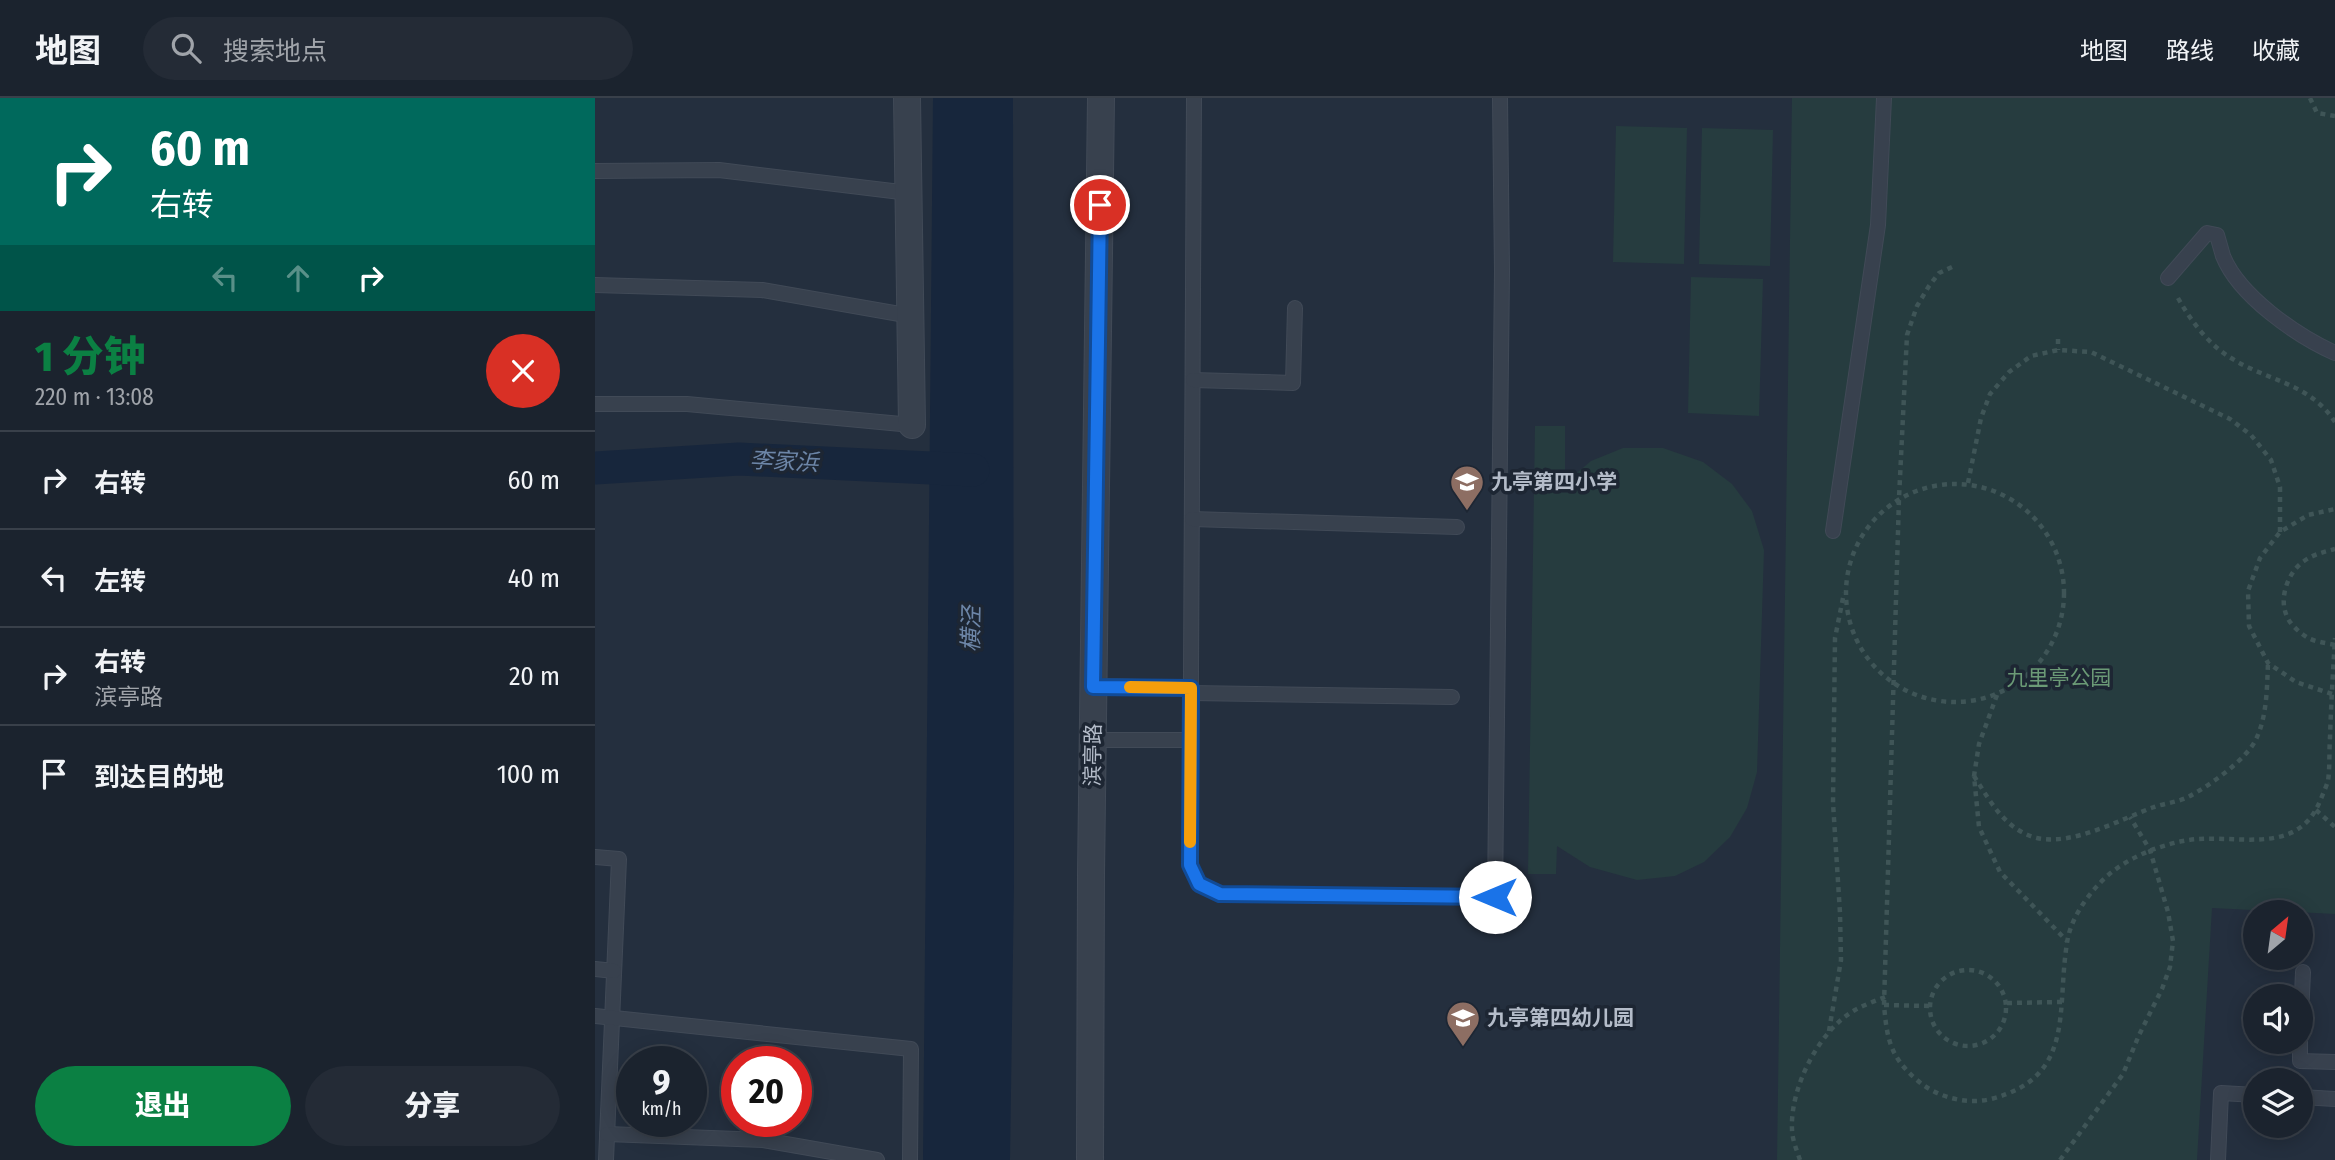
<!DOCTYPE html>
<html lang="zh">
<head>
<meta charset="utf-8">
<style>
	:root { --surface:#1b232e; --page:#242b36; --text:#f1f3f6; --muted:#a0a4aa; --line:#39404a; --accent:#0b8043 }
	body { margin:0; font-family:"Fira Sans Condensed","Noto Sans SC",sans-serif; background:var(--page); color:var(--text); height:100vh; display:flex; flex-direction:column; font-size:26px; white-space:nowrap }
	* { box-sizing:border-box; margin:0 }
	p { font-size:23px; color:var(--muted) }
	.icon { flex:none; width:38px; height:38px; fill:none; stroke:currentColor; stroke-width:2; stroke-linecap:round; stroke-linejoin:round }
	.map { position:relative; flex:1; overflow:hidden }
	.panel { display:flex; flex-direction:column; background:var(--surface); width:595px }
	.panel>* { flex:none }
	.top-card { background:#00695c; color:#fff; overflow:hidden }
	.needle { width:46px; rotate:29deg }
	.buttons { position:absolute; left:1648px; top:802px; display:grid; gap:14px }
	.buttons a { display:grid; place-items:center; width:70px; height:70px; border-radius:50%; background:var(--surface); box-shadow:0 4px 18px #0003,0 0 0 2px var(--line); font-size:35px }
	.speed { position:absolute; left:21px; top:948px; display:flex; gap:14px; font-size:35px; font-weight:700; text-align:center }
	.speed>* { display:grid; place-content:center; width:91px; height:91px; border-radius:50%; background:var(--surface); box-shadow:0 4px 18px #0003,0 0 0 2px var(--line); line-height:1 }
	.speed small { font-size:18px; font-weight:400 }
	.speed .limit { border:10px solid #d22; background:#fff; color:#111 }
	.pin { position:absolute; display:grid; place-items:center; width:60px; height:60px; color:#fff; margin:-30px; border:4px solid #fff; border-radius:50%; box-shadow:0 2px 7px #0007 }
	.me { position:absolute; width:77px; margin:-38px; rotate:270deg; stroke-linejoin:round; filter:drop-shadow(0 0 5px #0008) }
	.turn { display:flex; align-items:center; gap:24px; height:147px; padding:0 35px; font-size:32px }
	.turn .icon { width:91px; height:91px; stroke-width:2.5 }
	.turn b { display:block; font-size:49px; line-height:60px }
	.lanes { display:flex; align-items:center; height:66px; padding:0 35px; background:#0003; justify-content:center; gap:35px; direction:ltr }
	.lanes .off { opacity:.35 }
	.round { display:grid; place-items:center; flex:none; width:74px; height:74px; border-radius:37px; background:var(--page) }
	.overview { display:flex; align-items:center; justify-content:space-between; height:119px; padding:0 35px }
	h1 { font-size:42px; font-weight:800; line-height:52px; color:var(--accent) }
	.primary-button { display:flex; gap:14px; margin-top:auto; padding:14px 35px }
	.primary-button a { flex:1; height:80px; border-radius:42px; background:var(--accent); color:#fff; font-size:28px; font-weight:800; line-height:80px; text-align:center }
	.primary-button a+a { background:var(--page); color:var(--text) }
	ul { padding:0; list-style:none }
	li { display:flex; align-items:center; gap:21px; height:98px; padding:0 35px; border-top:2px solid var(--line) }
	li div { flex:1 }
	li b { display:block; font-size:26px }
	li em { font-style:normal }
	header { display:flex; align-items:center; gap:42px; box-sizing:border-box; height:98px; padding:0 35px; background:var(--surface); border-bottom:2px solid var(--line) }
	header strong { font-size:33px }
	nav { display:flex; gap:38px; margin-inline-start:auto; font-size:24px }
	.search { width:490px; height:63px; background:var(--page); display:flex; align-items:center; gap:18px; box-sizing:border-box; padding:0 24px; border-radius:38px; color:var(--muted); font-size:26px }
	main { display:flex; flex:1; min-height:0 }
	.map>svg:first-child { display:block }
	.green { fill:#263c3f }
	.water { fill:#17263c }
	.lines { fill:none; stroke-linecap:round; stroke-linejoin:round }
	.canal { stroke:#17263c; stroke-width:33 }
	.lane-casing { stroke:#414a57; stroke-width:16 }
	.street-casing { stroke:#414a57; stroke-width:28 }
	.path { stroke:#3f5557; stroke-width:4.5; stroke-dasharray:5 5; stroke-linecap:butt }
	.lane { stroke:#38414e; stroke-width:14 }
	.street { stroke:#38414e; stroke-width:26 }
	.route-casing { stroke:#114b97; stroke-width:18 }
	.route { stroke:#1a73e8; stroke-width:12 }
	.slow { stroke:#f59e0b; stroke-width:12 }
	.labels { text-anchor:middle; stroke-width:7; stroke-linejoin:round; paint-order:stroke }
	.poi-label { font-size:21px; font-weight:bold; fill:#b4bcc9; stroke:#1d2633; text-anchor:start }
	.park-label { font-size:21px; fill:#6b9a76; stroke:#1d2633 }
	.street-label { font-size:21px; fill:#b4bcc9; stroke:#1d2633 }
	.water-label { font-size:23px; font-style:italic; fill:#6d86a8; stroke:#1d2633 }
</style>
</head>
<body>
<header>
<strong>地图</strong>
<div class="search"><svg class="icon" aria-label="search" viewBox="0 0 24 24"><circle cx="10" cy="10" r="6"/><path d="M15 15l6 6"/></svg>搜索地点</div>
<nav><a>地图</a><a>路线</a><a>收藏</a></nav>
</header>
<main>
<section class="panel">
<div class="top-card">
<div class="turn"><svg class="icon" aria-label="right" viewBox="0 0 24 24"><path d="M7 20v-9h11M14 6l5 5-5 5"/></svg><div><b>60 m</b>右转</div></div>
<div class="lanes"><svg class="icon off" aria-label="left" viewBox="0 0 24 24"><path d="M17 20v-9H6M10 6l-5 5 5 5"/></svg><svg class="icon off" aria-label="ahead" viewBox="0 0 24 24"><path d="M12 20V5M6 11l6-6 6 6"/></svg><svg class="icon" aria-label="right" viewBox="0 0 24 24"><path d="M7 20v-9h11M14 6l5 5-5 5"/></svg></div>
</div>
<div class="overview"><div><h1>1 分钟</h1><p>220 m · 13:08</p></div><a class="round" style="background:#d93025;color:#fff"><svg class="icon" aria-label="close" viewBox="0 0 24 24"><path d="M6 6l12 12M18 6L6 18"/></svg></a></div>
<ul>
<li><svg class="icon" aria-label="right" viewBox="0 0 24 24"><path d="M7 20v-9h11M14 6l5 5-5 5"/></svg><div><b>右转</b></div><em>60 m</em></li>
<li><svg class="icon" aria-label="left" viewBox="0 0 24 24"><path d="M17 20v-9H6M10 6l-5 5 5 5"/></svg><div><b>左转</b></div><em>40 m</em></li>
<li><svg class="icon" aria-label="right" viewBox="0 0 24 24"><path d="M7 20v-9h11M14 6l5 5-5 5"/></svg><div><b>右转</b><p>滨亭路</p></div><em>20 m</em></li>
<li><svg class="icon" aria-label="arrive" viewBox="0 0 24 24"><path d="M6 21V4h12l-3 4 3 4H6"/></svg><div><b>到达目的地</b></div><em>100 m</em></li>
</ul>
<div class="primary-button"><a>退出</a><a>分享</a></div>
</section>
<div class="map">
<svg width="1740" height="1062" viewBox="0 0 1740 1062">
	<rect width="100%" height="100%" fill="#242f3e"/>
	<g class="green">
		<polygon points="1197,0 1740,0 1740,816 1617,810 1602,1062 1182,1062"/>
		<polygon points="1021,28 1092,30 1089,166 1018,164"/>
		<polygon points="1107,30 1178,32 1175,168 1104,166"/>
		<polygon points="1096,179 1168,181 1164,318 1093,315"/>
		<polygon points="940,328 970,328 970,385 996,363 1028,350 1068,350 1108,364 1137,386 1157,413 1169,452 1162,674 1152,710 1135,739 1109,764 1080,778 1042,782 995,769 962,748 961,776 933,776"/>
	</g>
	<polygon class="water" points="338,0 418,0 419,785 415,1062 328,1062"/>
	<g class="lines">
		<polyline class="canal" points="0,370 144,361 378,372"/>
		<g class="lane-casing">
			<g id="lane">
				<polyline points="599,0 595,767 604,786 625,796 900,799 907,173 905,0"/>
				<polyline points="0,73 124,72 314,95"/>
				<path d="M1573,180l39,-45 10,2c2,7 4,14 6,21 16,40 74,80 112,97"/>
				<polyline points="0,187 167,192 316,218"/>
				<polyline points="598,282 698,285 700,210"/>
				<polyline points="0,306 92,306 317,327"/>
				<polyline points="597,421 862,429"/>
				<polyline points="1238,433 1283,127 1289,0"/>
				<polyline points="498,588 596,590"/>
				<polyline points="596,595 857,599"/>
				<polyline points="498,642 596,642"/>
				<polyline points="0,759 24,761 11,1062"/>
				<polyline points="0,871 19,873"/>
				<polyline points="0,918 316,951 315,1062"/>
				<polyline points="1706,919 1708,874"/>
				<polyline points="1705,943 1705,963 1740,964"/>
				<polyline points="1706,999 1740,1001"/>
				<polyline points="12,1036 168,1042 282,1062"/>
				<polyline points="1623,1062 1626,995 1661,997"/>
			</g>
		</g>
		<g class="street-casing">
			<g id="street">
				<polyline points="312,0 317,327"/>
				<polyline points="495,1062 496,777 506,0"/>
			</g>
		</g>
		<g class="path">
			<polyline points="1715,0 1722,15 1740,18"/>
			<path d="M1357,169l-13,6 -10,13 -12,20 -10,29 -8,163 -15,507c3,34 6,52 33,75 19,17 49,25 74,19 85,-22 65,-88 76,-156 3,-22 17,-43 32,-59 21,-23 54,-37 84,-43 48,-10 113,19 137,-40 3,-7 6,-14 8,-20 2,-14 1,-29 2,-43 1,-33 3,-67 5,-100"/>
			<path d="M1583,200c13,23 30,46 53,60 36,23 79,25 104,64"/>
			<polyline points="1463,241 1463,252"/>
			<polyline points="1373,385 1386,320 1395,296 1414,274 1436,258 1463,252 1496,254 1635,321 1656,337 1676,362 1685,389 1685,434"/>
			<circle cx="1360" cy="495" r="109"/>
			<path d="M1740,547c-9,-2 -19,-3 -27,-7 -8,-5 -19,-14 -22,-24 -7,-18 3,-43 18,-53 10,-7 20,-9 31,-12"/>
			<polyline points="1737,596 1701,584 1673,565 1654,528 1653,493 1665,460 1685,434 1713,417 1740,411"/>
			<polyline points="1402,597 1384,646 1379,678 1384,729 1405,774 1472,843"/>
			<path d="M1379,678c16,25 31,54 63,62 36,8 84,-19 117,-31 12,-4 25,-5 36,-11 20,-11 59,-38 67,-59 10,-22 10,-50 11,-74"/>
			<polyline points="1721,712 1740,729"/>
			<circle cx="1373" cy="910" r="38"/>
			<polyline points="1412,905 1467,904"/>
			<polyline points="1289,907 1335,908"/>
			<polyline points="1234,933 1246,862 1245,815 1238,705 1240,540 1249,495"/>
			<path d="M1205,1062c-3,-9 -8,-21 -8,-31 -2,-41 27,-99 63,-119 9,-5 20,-9 30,-13"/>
			<polyline points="1465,1062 1528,976 1544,937 1567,891 1575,869 1578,843 1573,814 1555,752 1535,719"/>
		</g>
		<use href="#lane" class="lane"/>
		<use href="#street" class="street"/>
	</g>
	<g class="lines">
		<g class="route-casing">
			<polyline id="route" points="505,107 498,589 596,590 595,767 604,786 625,796 900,799"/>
		</g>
		<use href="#route" class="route"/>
		<polyline class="slow" points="535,589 596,590 595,744"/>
	</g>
	<defs>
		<g id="school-pin" transform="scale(1.75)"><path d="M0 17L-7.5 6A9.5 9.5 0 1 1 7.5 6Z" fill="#8d6e63" stroke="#1d2633"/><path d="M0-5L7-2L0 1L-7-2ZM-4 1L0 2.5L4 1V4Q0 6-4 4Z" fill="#fff"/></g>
	</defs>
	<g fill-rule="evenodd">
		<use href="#school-pin" x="872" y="384"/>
		<use href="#school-pin" x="868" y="920"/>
	</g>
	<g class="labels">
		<g class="poi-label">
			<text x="896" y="391">九亭第四小学</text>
			<text x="892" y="927">九亭第四幼儿园</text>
		</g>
		<g class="park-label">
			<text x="1464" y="587">九里亭公园</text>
		</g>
		<g class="street-label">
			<text transform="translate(498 657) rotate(-89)" y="7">滨亭路</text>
		</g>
		<g class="water-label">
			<text transform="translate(189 363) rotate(3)" y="8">李家浜</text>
			<text transform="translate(376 531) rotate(-89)" y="8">横泾</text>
		</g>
	</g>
</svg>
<div class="buttons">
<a><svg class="needle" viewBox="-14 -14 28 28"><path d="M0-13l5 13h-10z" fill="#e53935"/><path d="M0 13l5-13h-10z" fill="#a0a4aa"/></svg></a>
<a><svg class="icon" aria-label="sound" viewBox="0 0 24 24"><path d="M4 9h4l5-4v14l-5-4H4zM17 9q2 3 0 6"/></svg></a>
<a><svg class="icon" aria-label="layers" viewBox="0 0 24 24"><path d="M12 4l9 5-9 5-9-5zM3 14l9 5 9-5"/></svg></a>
</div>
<div class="speed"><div>9<small>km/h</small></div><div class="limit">20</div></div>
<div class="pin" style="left:505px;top:107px;background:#d93025"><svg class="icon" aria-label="arrive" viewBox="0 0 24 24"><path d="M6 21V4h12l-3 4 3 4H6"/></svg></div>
<svg class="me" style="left:900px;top:799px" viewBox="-20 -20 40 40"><circle r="19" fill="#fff"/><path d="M0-13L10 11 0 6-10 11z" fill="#1a73e8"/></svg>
</div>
</main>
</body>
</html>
